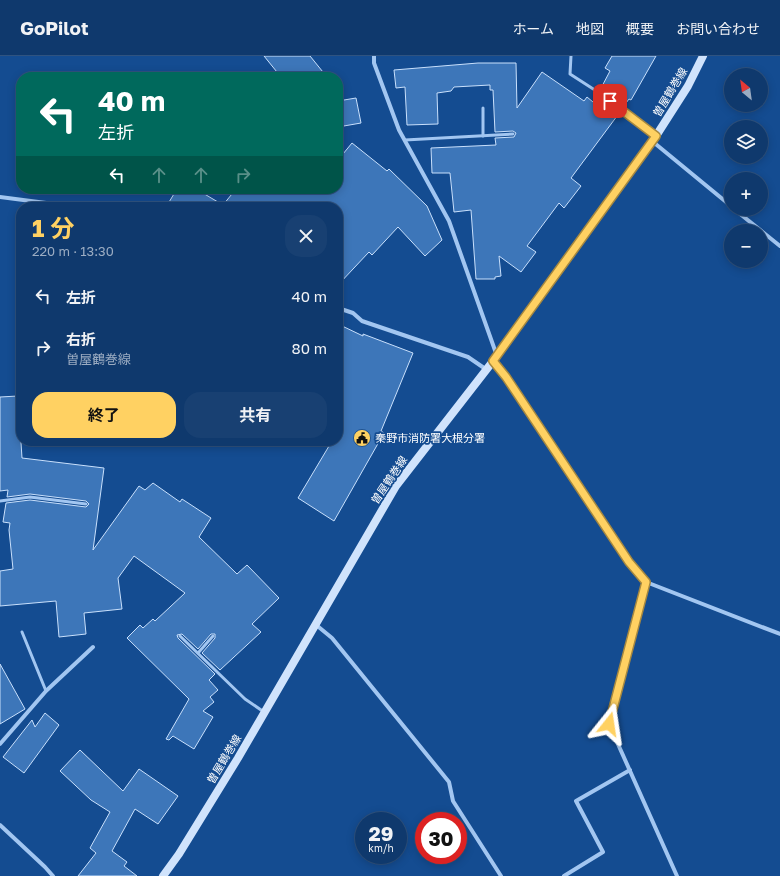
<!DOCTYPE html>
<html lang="ja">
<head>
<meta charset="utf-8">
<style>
	:root { --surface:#0f396d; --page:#184072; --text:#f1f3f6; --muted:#9bacc2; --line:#2f5380; --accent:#ffd162 }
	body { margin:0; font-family:"Golos Text","Noto Sans JP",sans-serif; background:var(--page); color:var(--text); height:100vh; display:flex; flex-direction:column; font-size:15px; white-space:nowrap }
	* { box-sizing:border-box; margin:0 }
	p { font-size:13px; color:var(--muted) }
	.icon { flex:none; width:22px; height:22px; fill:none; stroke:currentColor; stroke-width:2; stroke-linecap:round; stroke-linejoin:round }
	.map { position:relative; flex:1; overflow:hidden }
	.panel { position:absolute; left:16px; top:146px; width:327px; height:244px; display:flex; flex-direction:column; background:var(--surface); border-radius:16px; box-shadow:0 2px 10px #0003,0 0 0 1px var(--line) }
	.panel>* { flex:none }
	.guide { position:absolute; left:16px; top:16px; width:327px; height:122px; border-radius:16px; box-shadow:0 2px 10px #0003,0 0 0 1px var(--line); background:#00695c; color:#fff; overflow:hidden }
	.needle { width:26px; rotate:331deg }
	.tools { position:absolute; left:724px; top:12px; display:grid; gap:8px }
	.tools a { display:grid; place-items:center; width:44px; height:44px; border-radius:50%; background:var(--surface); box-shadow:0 2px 10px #0003,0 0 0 1px var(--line); font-size:20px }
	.speed { position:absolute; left:355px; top:756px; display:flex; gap:8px; font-size:20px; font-weight:700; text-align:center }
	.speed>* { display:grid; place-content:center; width:52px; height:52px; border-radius:50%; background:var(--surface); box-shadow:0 2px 10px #0003,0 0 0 1px var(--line); line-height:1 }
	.speed small { font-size:10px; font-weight:400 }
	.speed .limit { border:6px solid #d22; background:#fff; color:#111 }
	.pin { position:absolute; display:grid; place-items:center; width:34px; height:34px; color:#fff; margin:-17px; border-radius:8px; box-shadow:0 2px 6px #0006 }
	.me { position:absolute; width:44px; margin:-22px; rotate:15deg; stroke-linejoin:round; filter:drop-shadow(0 0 3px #0008) }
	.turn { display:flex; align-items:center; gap:14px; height:84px; padding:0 16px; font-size:18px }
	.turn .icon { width:52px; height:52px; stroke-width:2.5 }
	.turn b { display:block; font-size:28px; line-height:34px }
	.lanes { display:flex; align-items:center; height:38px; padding:0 16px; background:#0003; justify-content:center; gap:20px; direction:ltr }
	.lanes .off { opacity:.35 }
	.round { display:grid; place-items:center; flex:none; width:42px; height:42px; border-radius:16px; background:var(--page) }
	.overview { display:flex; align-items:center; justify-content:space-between; height:68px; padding:0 16px }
	h1 { font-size:24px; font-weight:700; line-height:30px; color:var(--accent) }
	.cta { display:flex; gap:8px; margin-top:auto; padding:8px 16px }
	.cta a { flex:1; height:46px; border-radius:16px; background:var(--accent); color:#111; font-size:16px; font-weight:700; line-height:46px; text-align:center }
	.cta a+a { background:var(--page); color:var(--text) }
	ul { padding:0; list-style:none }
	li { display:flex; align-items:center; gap:12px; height:52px; padding:0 16px }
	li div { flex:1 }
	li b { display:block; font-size:15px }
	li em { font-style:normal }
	header { display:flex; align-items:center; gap:24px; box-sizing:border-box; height:56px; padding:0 20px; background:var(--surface); border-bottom:1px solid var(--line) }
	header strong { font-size:19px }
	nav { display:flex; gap:22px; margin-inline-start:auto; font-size:14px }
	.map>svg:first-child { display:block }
	.building { fill:#3d76b9; stroke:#c9e0fc }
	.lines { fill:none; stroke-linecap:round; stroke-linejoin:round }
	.lane { stroke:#a2c6f1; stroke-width:3 }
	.street { stroke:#a2c6f1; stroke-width:4 }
	.secondary { stroke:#d0e3fc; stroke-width:8 }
	.route-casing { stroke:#a68840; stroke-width:10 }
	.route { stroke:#ffd162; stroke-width:7 }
	.labels { text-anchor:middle; stroke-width:3.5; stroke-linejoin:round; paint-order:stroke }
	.street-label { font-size:11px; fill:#fff; stroke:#144c91 }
	.poi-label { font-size:11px; fill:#fff; stroke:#144c91; text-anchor:start }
</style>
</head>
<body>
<header>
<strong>GoPilot</strong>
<nav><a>ホーム</a><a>地図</a><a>概要</a><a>お問い合わせ</a></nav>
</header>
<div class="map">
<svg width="780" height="820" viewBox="0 0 780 820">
	<rect width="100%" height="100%" fill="#144c91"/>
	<g class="building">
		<polygon points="264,0 310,0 327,21 281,21"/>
		<polygon points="612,0 656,0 631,44 629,43 623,51 600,34 610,15 605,12"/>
		<polygon points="478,7 516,7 517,52 542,16 584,45 587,41 593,46 597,39 620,56 571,122 581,130 564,152 559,147 527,190 536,196 521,216 499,200 501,220 495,221 495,223 476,223 471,154 454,156 450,117 432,117 431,92 496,89 495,82 514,81 516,77 513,75 495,76 493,34 490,34 490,29 454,31 451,35 437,37 438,68 407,69 405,31 396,32 394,14"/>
		<polygon points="356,42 361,67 338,71 338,45"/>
		<polygon points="352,87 387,115 389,113 427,150 442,184 425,200 398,171 372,199 369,196 338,229 338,151 166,151 177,133 196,133 223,149 236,133 338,133 338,104"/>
		<polygon points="338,268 363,280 363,278 413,297 381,375 384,377 334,465 298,442 332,385 338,385"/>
		<polygon points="18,340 22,402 104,412 93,494 139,430 145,434 153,427 180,446 182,443 211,462 199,481 237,518 247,509 279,542 252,568 261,576 220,614 202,597 215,582 215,578 211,578 198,593 182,578 177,579 178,582 215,618 209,624 218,634 210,641 214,646 203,655 213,661 194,693 173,680 169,684 166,683 189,643 127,582 140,569 143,572 153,563 155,565 185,537 134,500 118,522 122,553 84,557 86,578 59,581 56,545 0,550 0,515 13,513 9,474 10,467 3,466 6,447 30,444 86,451 89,448 86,445 30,438 7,441 8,434 0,435 0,341"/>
		<polygon points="0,608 25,653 0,668"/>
		<polygon points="45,657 59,669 24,717 3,701 32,664 35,671"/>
		<polygon points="80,694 123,735 139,713 178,740 158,768 135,753 112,795 127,806 124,810 137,820 78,820 96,797 90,792 110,756 91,744 60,715"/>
	</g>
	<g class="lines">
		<g class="lane">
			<polyline points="571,0 570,18 601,38 655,79"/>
			<polyline points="483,80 483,52"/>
			<polyline points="405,84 513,78"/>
			<polyline points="0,445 30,441 86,448"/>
			<polyline points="22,576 46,635"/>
			<polyline points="180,580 245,643 264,656"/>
			<polyline points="198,597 213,580"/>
		</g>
		<g class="street">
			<polyline points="374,0 374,7 399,74 449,165 497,300"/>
			<polyline points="652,85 731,150"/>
			<polyline points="0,141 77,151"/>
			<polyline points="734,153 780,190"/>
			<polyline points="338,252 353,257 362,265 468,301 487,314"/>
			<polyline points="493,305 506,321 629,506 646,526 780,578"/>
			<polyline points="646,526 609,668 677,820"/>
			<polyline points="315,568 332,582 449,726 453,745 501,820"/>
			<polyline points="0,688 46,635 93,591"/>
			<polyline points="0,769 45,811 53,820"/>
			<polyline points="564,820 603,796 576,745 630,714"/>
		</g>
		<polyline class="secondary" points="163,820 179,798 238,702 396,430 497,300 656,80 688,30 703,0"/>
	</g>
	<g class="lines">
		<g class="route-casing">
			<polyline id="route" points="609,668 646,526 629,506 506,321 493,305 656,80 610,45"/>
		</g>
		<use href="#route" class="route"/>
	</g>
	<defs>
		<g id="civic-disc" transform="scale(0.9)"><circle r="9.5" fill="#ffd162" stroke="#144c91"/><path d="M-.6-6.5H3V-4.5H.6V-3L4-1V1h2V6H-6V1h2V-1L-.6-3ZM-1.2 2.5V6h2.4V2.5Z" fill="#111"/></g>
	</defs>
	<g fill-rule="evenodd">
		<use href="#civic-disc" x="362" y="382"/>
	</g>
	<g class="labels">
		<g class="street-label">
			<text transform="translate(670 36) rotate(-59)" y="4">曽屋鶴巻線</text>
			<text transform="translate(389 424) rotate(-56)" y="4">曽屋鶴巻線</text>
			<text transform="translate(224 703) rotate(-59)" y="4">曽屋鶴巻線</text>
		</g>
		<g class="poi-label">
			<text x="375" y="386">秦野市消防署大根分署</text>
		</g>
	</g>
</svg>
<div class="tools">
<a><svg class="needle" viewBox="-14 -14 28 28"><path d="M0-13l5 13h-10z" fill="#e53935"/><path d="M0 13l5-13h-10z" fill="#9bacc2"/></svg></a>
<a><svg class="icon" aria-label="layers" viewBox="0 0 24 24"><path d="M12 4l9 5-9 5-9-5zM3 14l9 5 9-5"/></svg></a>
<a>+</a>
<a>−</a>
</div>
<div class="speed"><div>29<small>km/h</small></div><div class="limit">30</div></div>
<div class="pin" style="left:610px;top:45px;background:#d93025"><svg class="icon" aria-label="arrive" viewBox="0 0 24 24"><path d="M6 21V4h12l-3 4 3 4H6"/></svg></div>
<svg class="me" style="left:609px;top:668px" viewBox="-20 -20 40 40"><path d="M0-17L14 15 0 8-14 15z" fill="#ffd162" stroke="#fff" stroke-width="4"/></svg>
<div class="guide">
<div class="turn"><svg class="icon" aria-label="left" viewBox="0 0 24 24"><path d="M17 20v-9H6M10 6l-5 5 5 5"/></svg><div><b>40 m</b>左折</div></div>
<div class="lanes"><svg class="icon" aria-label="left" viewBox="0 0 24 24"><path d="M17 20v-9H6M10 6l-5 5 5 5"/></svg><svg class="icon off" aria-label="ahead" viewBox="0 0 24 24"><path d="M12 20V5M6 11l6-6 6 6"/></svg><svg class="icon off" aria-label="ahead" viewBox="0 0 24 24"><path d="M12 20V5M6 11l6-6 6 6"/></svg><svg class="icon off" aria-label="right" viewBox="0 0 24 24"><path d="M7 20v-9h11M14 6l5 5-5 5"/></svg></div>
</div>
<section class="panel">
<div class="overview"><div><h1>1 分</h1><p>220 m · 13:30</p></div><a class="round"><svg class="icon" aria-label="close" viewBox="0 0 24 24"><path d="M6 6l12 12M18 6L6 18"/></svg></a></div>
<ul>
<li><svg class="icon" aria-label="left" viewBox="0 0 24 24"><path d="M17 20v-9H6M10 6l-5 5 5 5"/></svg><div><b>左折</b></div><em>40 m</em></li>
<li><svg class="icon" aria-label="right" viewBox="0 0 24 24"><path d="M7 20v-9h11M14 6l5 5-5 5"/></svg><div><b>右折</b><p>曽屋鶴巻線</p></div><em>80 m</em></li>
</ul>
<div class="cta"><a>終了</a><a>共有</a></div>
</section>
</div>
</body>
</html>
